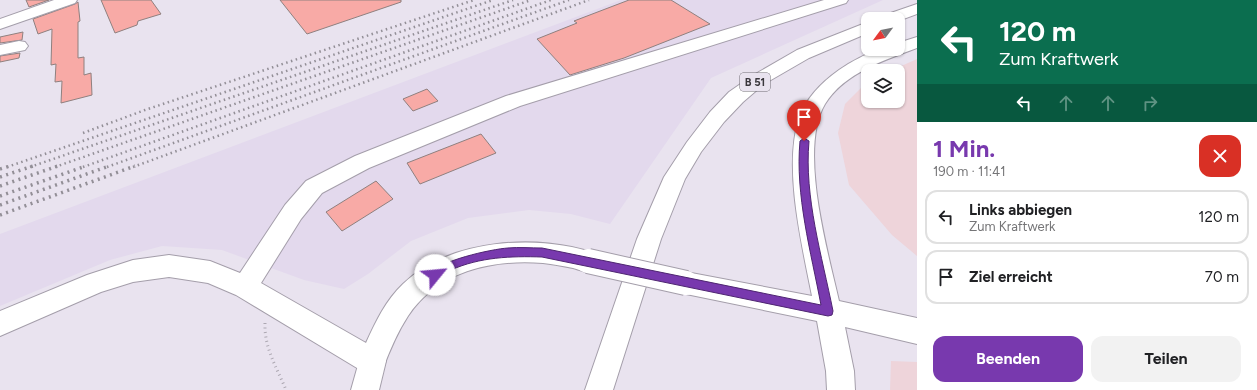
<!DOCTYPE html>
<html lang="de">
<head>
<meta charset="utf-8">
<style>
	:root { --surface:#fff; --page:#f2f2f2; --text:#202124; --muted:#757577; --line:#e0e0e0; --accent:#7839ae }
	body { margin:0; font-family:Figtree,sans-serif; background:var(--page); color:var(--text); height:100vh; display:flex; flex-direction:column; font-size:15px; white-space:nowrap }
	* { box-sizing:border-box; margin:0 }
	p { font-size:13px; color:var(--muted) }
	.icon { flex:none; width:22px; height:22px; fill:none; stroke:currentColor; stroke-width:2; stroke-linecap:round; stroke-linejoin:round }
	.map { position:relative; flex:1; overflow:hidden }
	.drawer { display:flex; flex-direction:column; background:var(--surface); width:340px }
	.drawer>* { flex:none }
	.top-card { background:#0b6e4f; color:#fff; overflow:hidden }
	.needle { width:26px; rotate:238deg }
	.buttons { position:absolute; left:861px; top:12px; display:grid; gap:8px }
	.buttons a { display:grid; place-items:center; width:44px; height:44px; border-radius:8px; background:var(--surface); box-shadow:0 1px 3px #0004; font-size:20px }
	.pin { position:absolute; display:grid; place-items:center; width:34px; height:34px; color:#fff; margin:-41px -17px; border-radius:50% 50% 50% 0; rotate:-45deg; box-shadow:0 0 4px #0007 }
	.pin .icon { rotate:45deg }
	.me { position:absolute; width:44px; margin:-22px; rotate:62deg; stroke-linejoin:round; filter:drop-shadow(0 0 3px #0008) }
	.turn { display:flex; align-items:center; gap:14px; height:84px; padding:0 16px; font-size:18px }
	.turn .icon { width:52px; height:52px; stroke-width:2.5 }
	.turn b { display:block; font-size:28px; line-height:34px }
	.lanes { display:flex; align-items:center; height:38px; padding:0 16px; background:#0003; justify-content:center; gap:20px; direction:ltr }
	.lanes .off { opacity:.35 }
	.round { display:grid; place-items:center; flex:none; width:42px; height:42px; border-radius:12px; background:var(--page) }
	.summary { display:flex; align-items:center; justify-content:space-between; height:68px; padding:0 16px }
	h1 { font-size:24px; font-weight:700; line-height:30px; color:var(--accent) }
	.action { display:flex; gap:8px; margin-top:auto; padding:8px 16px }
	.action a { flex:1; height:46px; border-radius:12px; background:var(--accent); color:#fff; font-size:16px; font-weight:700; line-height:46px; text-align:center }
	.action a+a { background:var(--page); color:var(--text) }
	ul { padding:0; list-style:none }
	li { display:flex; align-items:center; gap:12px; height:54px; margin:0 8px 6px; padding:0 8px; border:2px solid var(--line); border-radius:12px }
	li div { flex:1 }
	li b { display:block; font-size:15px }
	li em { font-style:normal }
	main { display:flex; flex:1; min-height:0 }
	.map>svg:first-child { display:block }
	.built { fill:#e3d9ed }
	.industrial { fill:#eed4da }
	.building { fill:#f8aaa6; stroke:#8f807f }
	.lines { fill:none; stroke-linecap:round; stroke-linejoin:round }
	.minor-casing { stroke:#a49eaa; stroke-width:2 }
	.highway-casing { stroke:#a49eaa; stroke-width:2 }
	.path { stroke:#aca7b1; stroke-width:3; stroke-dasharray:1 3.5; stroke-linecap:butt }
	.minor { fill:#fff; fill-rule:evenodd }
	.highway { fill:#fff; fill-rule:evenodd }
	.rail-far1 { stroke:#938f97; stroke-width:2.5; stroke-dasharray:1.5 3.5; stroke-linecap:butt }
	.rail { stroke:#938f97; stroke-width:3.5; stroke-dasharray:2 4.5; stroke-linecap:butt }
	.minor-bridge-casing { stroke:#a49eaa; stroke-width:26; stroke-linecap:butt }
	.minor-bridge { stroke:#fff; stroke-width:24 }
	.route { fill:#7839ae; stroke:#4e2571 }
	.labels { text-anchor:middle; stroke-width:3.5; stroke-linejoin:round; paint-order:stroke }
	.shield { fill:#e9e3ef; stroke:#6e6b72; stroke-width:1 }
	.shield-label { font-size:11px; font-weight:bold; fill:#3a373c }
</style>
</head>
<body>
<main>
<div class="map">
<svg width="917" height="390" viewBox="0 0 917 390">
	<rect width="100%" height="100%" fill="#e9e3ef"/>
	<polygon class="built" points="621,0 883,0 711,78 610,224 571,214 529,210 468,218 411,241 368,274 344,289 304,280 222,250 162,246 110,260 0,306 0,234"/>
	<g class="industrial">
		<polygon points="917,59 917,256 892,235 849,185 838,133 845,104 867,82 868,101 898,101 898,71 890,71"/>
		<polygon points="891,361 917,362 917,390 890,390"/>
	</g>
	<g class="building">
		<polygon points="26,0 49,0 29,7"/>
		<polygon points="101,0 151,0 161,14 138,21 137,25 115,33"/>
		<polygon points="280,0 401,0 401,2 307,34"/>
		<polygon points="629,0 671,0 710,24 624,58 570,75 537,39 577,23 574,21"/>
		<polygon points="78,2 80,21 78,22 78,58 84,57 84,75 91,73 92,95 61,103 62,81 55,82 56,64 51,65 52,29 38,34 33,19 75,4"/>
		<polygon points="23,32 22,40 0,43 0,37"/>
		<polygon points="20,53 19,58 0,62 0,56"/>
		<polygon points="427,89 438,101 413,111 403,99"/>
		<polygon points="481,134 496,153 420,184 407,163"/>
		<polygon points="376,181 393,199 342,231 326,212"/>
	</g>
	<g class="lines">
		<g class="minor-casing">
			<g id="minor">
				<polygon points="54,0 77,0 75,3 0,29 0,19"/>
				<path d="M824,0h24l-2,3 -326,103 -151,62 -47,25 -21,26 -40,64 105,60c10,-22 20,-43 37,-59 46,-45 136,-51 194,-30l3,7 -3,7c-3,1 -6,3 -9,4 -4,0 -11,-3 -15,-4 -10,-2 -20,-4 -30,-5 -51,-4 -105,8 -135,53 -11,17 -19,36 -26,55l-10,4 -10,-4 -126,-76 -28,-12 -39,-6 -36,5 -32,10 -101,44v-25l87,-36 46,-15 36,-5 41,6 30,12 45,-68 21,-24 49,-25 151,-60z"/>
				<path d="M917,37v11c-32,12 -73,25 -92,56 -27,45 3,148 14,197l78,17v26l-72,-17 9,44 1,19h-28l-1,-19 -9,-50 -131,-27 -9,-3 -3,-8 3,-8 9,-3 126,24c-10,-51 -29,-128 -13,-178 7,-20 23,-36 40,-48 10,-7 31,-19 44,-21 5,-1 10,0 15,0v-6z"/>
				<polygon points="19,41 25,42 28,46 25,50 0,55 0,45"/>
			</g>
		</g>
		<g class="highway-casing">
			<g id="highway">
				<polygon points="917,4 917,14 898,21 898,19 880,19 882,16"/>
				<polygon points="868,22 868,33 809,58 764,84 743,102 724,122 701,152 685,179 661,239 613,390 585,390 637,239 664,177 687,142 710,112 729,92 752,76 797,50"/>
				<polygon points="372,347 382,351 386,361 379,390 351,390 362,351"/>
			</g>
		</g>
		<path class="path" d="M265,323c-1,25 12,45 21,67"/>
		<use href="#minor" class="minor"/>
		<use href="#highway" class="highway"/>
		<g class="rail-far1">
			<polyline points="83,133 145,110 474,0"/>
			<polyline points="7,167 493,0"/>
			<polyline points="30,167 513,0"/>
			<polyline points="55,167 531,0"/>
			<polyline points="83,167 551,0"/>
			<polyline points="107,167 569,0"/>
			<polyline points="133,167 589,0"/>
		</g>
		<g class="rail">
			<polyline points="0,169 10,166"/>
			<polyline points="0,177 33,166"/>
			<polyline points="0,186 58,166"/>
			<polyline points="0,196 86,166"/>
			<polyline points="0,205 109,166"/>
			<polyline points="0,215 135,166"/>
		</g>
		<g class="minor-bridge-casing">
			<polyline id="minor-bridge" points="588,261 686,283"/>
		</g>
		<use href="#minor-bridge" class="minor-bridge"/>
	</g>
	<path class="route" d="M804,138l5,3c-5,56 13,115 24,170l-1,4 -4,1 -286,-59c-31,-1 -62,0 -91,13 -6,3 -10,7 -16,10l-4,-2 -1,-3c6,-14 62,-26 78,-27 11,-1 23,0 34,0l279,57c-10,-53 -26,-110 -21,-164z"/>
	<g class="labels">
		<rect class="shield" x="740" y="73" width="30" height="18" rx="3"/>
		<g class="shield-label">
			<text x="755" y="86">B 51</text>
		</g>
	</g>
</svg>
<div class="buttons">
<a><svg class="needle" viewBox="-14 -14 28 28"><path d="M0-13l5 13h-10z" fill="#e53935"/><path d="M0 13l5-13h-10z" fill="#757577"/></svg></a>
<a><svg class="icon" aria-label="layers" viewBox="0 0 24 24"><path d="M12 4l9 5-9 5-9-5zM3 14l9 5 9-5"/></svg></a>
</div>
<div class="pin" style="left:804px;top:141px;background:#d93025"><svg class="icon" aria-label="arrive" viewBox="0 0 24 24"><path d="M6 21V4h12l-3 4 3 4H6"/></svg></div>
<svg class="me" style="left:435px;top:275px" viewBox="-20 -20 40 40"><circle r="19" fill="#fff"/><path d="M0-13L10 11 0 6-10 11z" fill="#7839ae"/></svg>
</div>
<section class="drawer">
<div class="top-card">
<div class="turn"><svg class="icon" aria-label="left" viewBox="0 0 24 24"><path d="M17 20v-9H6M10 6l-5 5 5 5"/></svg><div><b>120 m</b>Zum Kraftwerk</div></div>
<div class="lanes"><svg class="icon" aria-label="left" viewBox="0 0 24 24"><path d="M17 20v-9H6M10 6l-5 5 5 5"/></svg><svg class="icon off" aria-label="ahead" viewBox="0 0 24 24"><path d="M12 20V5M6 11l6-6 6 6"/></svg><svg class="icon off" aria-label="ahead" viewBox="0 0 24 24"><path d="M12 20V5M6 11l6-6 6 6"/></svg><svg class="icon off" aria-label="right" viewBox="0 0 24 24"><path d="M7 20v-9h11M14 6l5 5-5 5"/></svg></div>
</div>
<div class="summary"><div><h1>1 Min.</h1><p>190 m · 11:41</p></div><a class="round" style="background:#d93025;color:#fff"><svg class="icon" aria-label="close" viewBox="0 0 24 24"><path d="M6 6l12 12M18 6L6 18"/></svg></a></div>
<ul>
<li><svg class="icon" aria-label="left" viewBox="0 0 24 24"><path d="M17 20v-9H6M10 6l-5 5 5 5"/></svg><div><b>Links abbiegen</b><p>Zum Kraftwerk</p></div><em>120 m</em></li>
<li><svg class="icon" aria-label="arrive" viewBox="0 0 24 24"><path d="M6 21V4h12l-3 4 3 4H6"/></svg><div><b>Ziel erreicht</b></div><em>70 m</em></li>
</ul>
<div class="action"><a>Beenden</a><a>Teilen</a></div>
</section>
</main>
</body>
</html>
